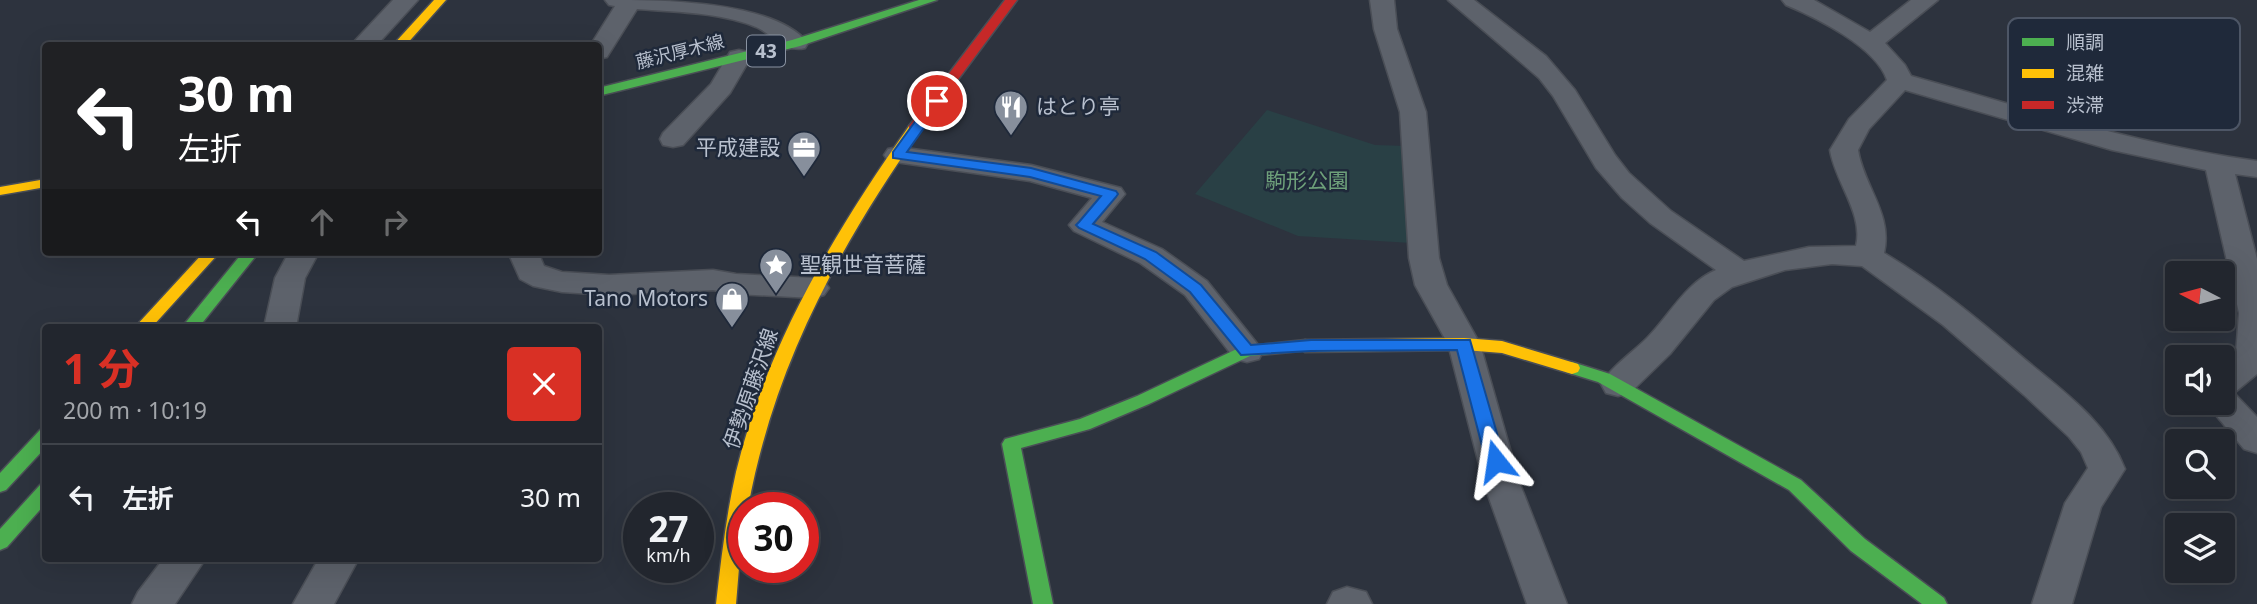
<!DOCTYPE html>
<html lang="ja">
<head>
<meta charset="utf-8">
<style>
	:root { --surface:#22262e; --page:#2e323a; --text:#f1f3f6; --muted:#a2a5aa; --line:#3f434a; --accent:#d93025 }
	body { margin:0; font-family:"Noto Sans","Noto Sans JP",sans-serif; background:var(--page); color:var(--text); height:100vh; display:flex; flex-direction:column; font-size:26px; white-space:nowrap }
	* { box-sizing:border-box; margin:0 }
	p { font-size:23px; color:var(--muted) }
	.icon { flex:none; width:38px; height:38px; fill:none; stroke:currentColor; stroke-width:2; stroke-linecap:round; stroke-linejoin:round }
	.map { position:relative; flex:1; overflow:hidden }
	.side { position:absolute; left:42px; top:324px; width:560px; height:238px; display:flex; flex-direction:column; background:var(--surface); border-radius:7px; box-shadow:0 7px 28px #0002,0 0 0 2px var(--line) }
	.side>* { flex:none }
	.top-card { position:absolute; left:42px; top:42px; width:560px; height:214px; border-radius:7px; box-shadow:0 7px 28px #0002,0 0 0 2px var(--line); background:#202124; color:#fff; overflow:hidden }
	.needle { width:46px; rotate:276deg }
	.buttons { position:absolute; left:2165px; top:261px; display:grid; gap:14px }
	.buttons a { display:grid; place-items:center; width:70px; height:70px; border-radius:7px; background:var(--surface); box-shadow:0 7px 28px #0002,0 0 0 2px var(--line); font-size:35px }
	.speed { position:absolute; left:623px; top:492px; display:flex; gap:14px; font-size:35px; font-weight:700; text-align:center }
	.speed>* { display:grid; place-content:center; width:91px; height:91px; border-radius:50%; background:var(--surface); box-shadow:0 7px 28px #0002,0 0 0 2px var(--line); line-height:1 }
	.speed small { font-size:18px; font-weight:400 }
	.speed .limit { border:10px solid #d22; background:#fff; color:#111 }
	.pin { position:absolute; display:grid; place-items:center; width:60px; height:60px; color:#fff; margin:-30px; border:4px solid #fff; border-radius:50%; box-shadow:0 2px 7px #0007 }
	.me { position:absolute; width:77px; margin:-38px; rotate:345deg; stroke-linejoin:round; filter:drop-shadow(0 0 5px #0008) }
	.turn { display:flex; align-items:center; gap:24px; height:147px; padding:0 21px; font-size:32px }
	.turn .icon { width:91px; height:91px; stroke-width:2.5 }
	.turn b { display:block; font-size:49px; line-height:60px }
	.lanes { display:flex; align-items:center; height:66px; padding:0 21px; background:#0003; justify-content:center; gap:35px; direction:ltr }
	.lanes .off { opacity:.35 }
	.round { display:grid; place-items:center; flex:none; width:74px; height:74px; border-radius:7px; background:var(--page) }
	.headline { display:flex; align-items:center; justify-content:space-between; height:119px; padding:0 21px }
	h1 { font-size:42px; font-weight:700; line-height:52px; color:var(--accent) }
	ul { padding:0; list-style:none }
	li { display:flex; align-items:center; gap:21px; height:105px; padding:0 21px; border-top:2px solid var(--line) }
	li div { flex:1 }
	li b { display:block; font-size:26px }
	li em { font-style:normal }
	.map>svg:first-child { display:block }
	.green { fill:#294045 }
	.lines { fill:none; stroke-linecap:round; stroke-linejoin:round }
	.street-casing { stroke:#4a4e56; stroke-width:3 }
	.fast-casing { stroke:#4a4e56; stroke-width:3 }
	.slow-casing { stroke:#4a4e56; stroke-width:3 }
	.jam-casing { stroke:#4a4e56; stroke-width:3 }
	.street { fill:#5d626b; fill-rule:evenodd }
	.fast { fill:#4caf50; fill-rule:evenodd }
	.slow { fill:#ffc107; fill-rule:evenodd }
	.jam { fill:#c62828; fill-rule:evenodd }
	.route { fill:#1a73e8; stroke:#114b97; stroke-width:2 }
	.labels { text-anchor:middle; stroke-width:5; stroke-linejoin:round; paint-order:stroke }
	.far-street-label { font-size:18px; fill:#b8c0ce; stroke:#1f293a }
	.shield { fill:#1f293a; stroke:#8a93a2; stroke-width:2 }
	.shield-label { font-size:19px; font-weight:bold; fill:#b8c0ce }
	.poi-label { font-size:21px; fill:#b8c0ce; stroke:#1f293a; text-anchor:start }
	.park-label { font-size:21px; fill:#6ea07a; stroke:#1f293a }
	.street-label { font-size:21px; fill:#b8c0ce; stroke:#1f293a }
	.key { fill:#1f293a; stroke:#4d5666; stroke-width:2 }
	.key-label { font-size:19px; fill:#b8c0ce }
</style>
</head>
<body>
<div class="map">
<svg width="2257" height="604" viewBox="0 0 2257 604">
	<rect width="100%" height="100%" fill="#2d333e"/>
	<polygon class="green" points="1267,110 1375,145 1406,146 1411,243 1298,236 1195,194"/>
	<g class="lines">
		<g class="street-casing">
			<g id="street">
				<polygon points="393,0 418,0 376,46 350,46"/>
				<path d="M605,0c55,0 168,0 203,43l-3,5c-20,5 -31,-13 -49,-21 -37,-15 -80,-15 -119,-18l-30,48 -9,2v-13h-8l25,-40 -6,-1z"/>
				<polygon points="1370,0 1394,0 1397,29 1426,112 1439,258 1447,285 1480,344 1520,484 1567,604 1527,604 1484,484 1448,344 1415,285 1409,258 1400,112 1374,29"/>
				<path d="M1448,0h26l72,56 29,34 40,65 14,18 42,38 73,50 65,-14 47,-1c8,-32 -21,-64 -26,-96l19,-31 38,-39c-11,-33 -70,-62 -101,-75l-4,-5h32l56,32 41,-32h27l-53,43 20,22 6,11c115,32 227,69 346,85v16l-22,-3 22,85v115l-23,19 23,24v36l-13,-4 -39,-47h17v-36l14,-11 3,-42 -33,-143 -94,-20 -207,-60 -36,39 -11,21c6,37 35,64 26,103 49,29 94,66 137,103 39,33 85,64 104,113l-24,38 -29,97h-40l33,-101 23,-35 -7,-16 -12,-15 -45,-42 -81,-70 -81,-59 -30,-2 -47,6 -53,17 -18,13 -44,54 -40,39 -12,3 -12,-3 -5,-9c11,-18 31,-31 46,-46 23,-23 38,-55 69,-68l-66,-47 -28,-25 -26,-30 -43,-72 -14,-18z"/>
				<polygon points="739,50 748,52 751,57 730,93 683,145 673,147 663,145 660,139 663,133 711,84 730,52"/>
				<polygon points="898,147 1031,165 1121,188 1125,194 1102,222 1162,249 1207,281 1263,351 1259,359 1247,362 1235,359 1185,295 1140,263 1074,231 1069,225 1092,198 1030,181 888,161 884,155 888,149"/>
				<polygon points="289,252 319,252 305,278 296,327 264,327 275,278"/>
				<polygon points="508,252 538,252 544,266 562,272 609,275 713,270 736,274 813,278 824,281 829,288 824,295 813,298 736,294 713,290 609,295 562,292 533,286 520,279"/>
				<polygon points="164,558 206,558 175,604 132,604 138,592"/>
				<polygon points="319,558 359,558 334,604 293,604"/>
				<polygon points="1347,587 1366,592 1372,604 1327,604 1333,592"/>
			</g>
		</g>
		<g class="fast-casing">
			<g id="fast">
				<polygon points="919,0 937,0 800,46 598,96 598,88 792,40"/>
				<polygon points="243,252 259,252 199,327 182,327"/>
				<polygon points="1305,340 1311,342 1313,346 1311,350 1250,356 1149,404 1090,429 1021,448 1053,604 1033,604 1002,444 1005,439 1080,419 1137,396 1241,347"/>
				<polygon points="1572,362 1610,374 1801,480 1865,539 1944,598 1947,604 1922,604 1851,551 1789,490 1598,382 1566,372 1564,368 1566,364"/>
				<polygon points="46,429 46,447 6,490 0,492 0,473 40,430"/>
				<polygon points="46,483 46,503 7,547 0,550 0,529 40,485"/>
			</g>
		</g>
		<g class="slow-casing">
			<g id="slow">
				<polygon points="434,0 446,0 405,46 392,46"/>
				<path d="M914,125l7,4c-82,119 -147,235 -173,379h-4l-8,96h-20c5,-44 10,-88 20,-132 31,-128 98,-239 173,-346z"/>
				<polygon points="46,179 46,187 0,195 0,187"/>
				<polygon points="204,252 220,252 152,327 135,327"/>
				<polygon points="1464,338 1502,341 1578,364 1580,368 1578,372 1572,374 1502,353 1464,350 1305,352 1297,346 1305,340"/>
			</g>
		</g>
		<g class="jam-casing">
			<polygon id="jam" points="1005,0 1017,0 919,132 909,132 909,126"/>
		</g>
		<use href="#street" class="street"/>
		<use href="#fast" class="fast"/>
		<use href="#slow" class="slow"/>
		<use href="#jam" class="jam"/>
	</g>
	<polygon class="route" points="937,97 943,101 907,152 1031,168 1116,191 1118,194 1116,197 1093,224 1156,252 1201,285 1251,345 1311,340 1470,340 1505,461 1502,466 1489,466 1486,461 1457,350 1311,351 1241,355 1190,292 1145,259 1079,228 1076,225 1079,222 1101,196 1030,177 893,158 893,152 932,98"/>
	<defs>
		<g id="restaurant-pin" transform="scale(1.75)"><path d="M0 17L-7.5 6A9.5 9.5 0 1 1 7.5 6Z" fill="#878f9c" stroke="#1f293a"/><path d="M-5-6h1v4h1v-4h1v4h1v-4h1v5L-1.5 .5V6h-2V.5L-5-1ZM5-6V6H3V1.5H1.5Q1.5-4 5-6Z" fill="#fff"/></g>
		<g id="office-pin" transform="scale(1.75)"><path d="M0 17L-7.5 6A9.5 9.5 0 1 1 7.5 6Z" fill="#878f9c" stroke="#1f293a"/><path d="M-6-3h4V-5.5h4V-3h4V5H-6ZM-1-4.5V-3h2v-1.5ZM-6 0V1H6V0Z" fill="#fff"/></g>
		<g id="sight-pin" transform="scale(1.75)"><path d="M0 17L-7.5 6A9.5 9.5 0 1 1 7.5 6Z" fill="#878f9c" stroke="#1f293a"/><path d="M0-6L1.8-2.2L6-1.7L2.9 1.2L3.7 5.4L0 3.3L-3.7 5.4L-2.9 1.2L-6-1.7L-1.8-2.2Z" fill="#fff"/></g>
		<g id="shop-pin" transform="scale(1.75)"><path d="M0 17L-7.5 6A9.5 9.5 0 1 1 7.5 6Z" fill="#878f9c" stroke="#1f293a"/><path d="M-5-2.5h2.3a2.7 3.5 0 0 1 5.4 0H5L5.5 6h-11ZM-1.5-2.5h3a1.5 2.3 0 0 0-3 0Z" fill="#fff"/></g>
	</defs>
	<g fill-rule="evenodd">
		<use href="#restaurant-pin" x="1011" y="107"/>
		<use href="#office-pin" x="804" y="148"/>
		<use href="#sight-pin" x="776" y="265"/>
		<use href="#shop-pin" x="732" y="299"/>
	</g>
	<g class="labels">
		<g class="far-street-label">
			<text transform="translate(680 52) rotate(-14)" y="6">藤沢厚木線</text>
		</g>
		<rect class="shield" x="747" y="35.5" width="38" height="31" rx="5"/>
		<g class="shield-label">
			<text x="766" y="58">43</text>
		</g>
		<g class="poi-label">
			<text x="1036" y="114">はとり亭</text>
			<text x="780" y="155" text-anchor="end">平成建設</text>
			<text x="800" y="272">聖観世音菩薩</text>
			<text x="708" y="306" text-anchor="end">Tano Motors</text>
		</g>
		<g class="park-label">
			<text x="1307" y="188">駒形公園</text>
		</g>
		<g class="street-label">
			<text transform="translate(751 389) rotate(-71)" y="7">伊勢原藤沢線</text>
		</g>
	</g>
	<rect x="2008" y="18" width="232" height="112" rx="10" class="key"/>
	<rect x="2022" y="38" width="32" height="8" fill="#4caf50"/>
	<rect x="2022" y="69" width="32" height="9" fill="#ffc107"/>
	<rect x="2022" y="101" width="32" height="8" fill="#c62828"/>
	<g class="key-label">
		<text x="2066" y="49">順調</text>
		<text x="2066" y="80">混雑</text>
		<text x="2066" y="112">渋滞</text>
	</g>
</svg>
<div class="buttons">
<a><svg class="needle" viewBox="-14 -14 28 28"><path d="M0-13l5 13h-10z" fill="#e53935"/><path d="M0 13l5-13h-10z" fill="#a2a5aa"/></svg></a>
<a><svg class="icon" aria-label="sound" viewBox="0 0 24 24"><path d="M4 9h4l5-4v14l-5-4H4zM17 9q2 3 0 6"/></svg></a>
<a><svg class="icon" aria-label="search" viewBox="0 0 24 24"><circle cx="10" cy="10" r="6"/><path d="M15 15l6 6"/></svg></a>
<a><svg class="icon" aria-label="layers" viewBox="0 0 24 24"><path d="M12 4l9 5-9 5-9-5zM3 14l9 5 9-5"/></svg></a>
</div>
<div class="speed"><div>27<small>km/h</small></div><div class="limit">30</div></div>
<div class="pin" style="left:937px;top:101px;background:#d93025"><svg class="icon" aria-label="arrive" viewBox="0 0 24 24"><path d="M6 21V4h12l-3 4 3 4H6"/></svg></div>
<svg class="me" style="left:1496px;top:461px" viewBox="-20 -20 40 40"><path d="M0-17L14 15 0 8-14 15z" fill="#1a73e8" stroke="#fff" stroke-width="4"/></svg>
<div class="top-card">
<div class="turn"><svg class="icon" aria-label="left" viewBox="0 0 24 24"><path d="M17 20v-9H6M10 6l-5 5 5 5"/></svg><div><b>30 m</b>左折</div></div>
<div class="lanes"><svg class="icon" aria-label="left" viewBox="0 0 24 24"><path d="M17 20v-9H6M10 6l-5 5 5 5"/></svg><svg class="icon off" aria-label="ahead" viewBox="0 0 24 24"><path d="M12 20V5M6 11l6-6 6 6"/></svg><svg class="icon off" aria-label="right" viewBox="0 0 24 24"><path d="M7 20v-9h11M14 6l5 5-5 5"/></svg></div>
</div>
<section class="side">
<div class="headline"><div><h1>1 分</h1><p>200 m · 10:19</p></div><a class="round" style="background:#d93025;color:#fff"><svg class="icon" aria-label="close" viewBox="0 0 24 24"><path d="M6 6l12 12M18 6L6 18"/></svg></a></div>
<ul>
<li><svg class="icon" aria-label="left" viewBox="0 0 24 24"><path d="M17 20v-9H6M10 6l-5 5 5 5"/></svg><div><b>左折</b></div><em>30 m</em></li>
</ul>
</section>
</div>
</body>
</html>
